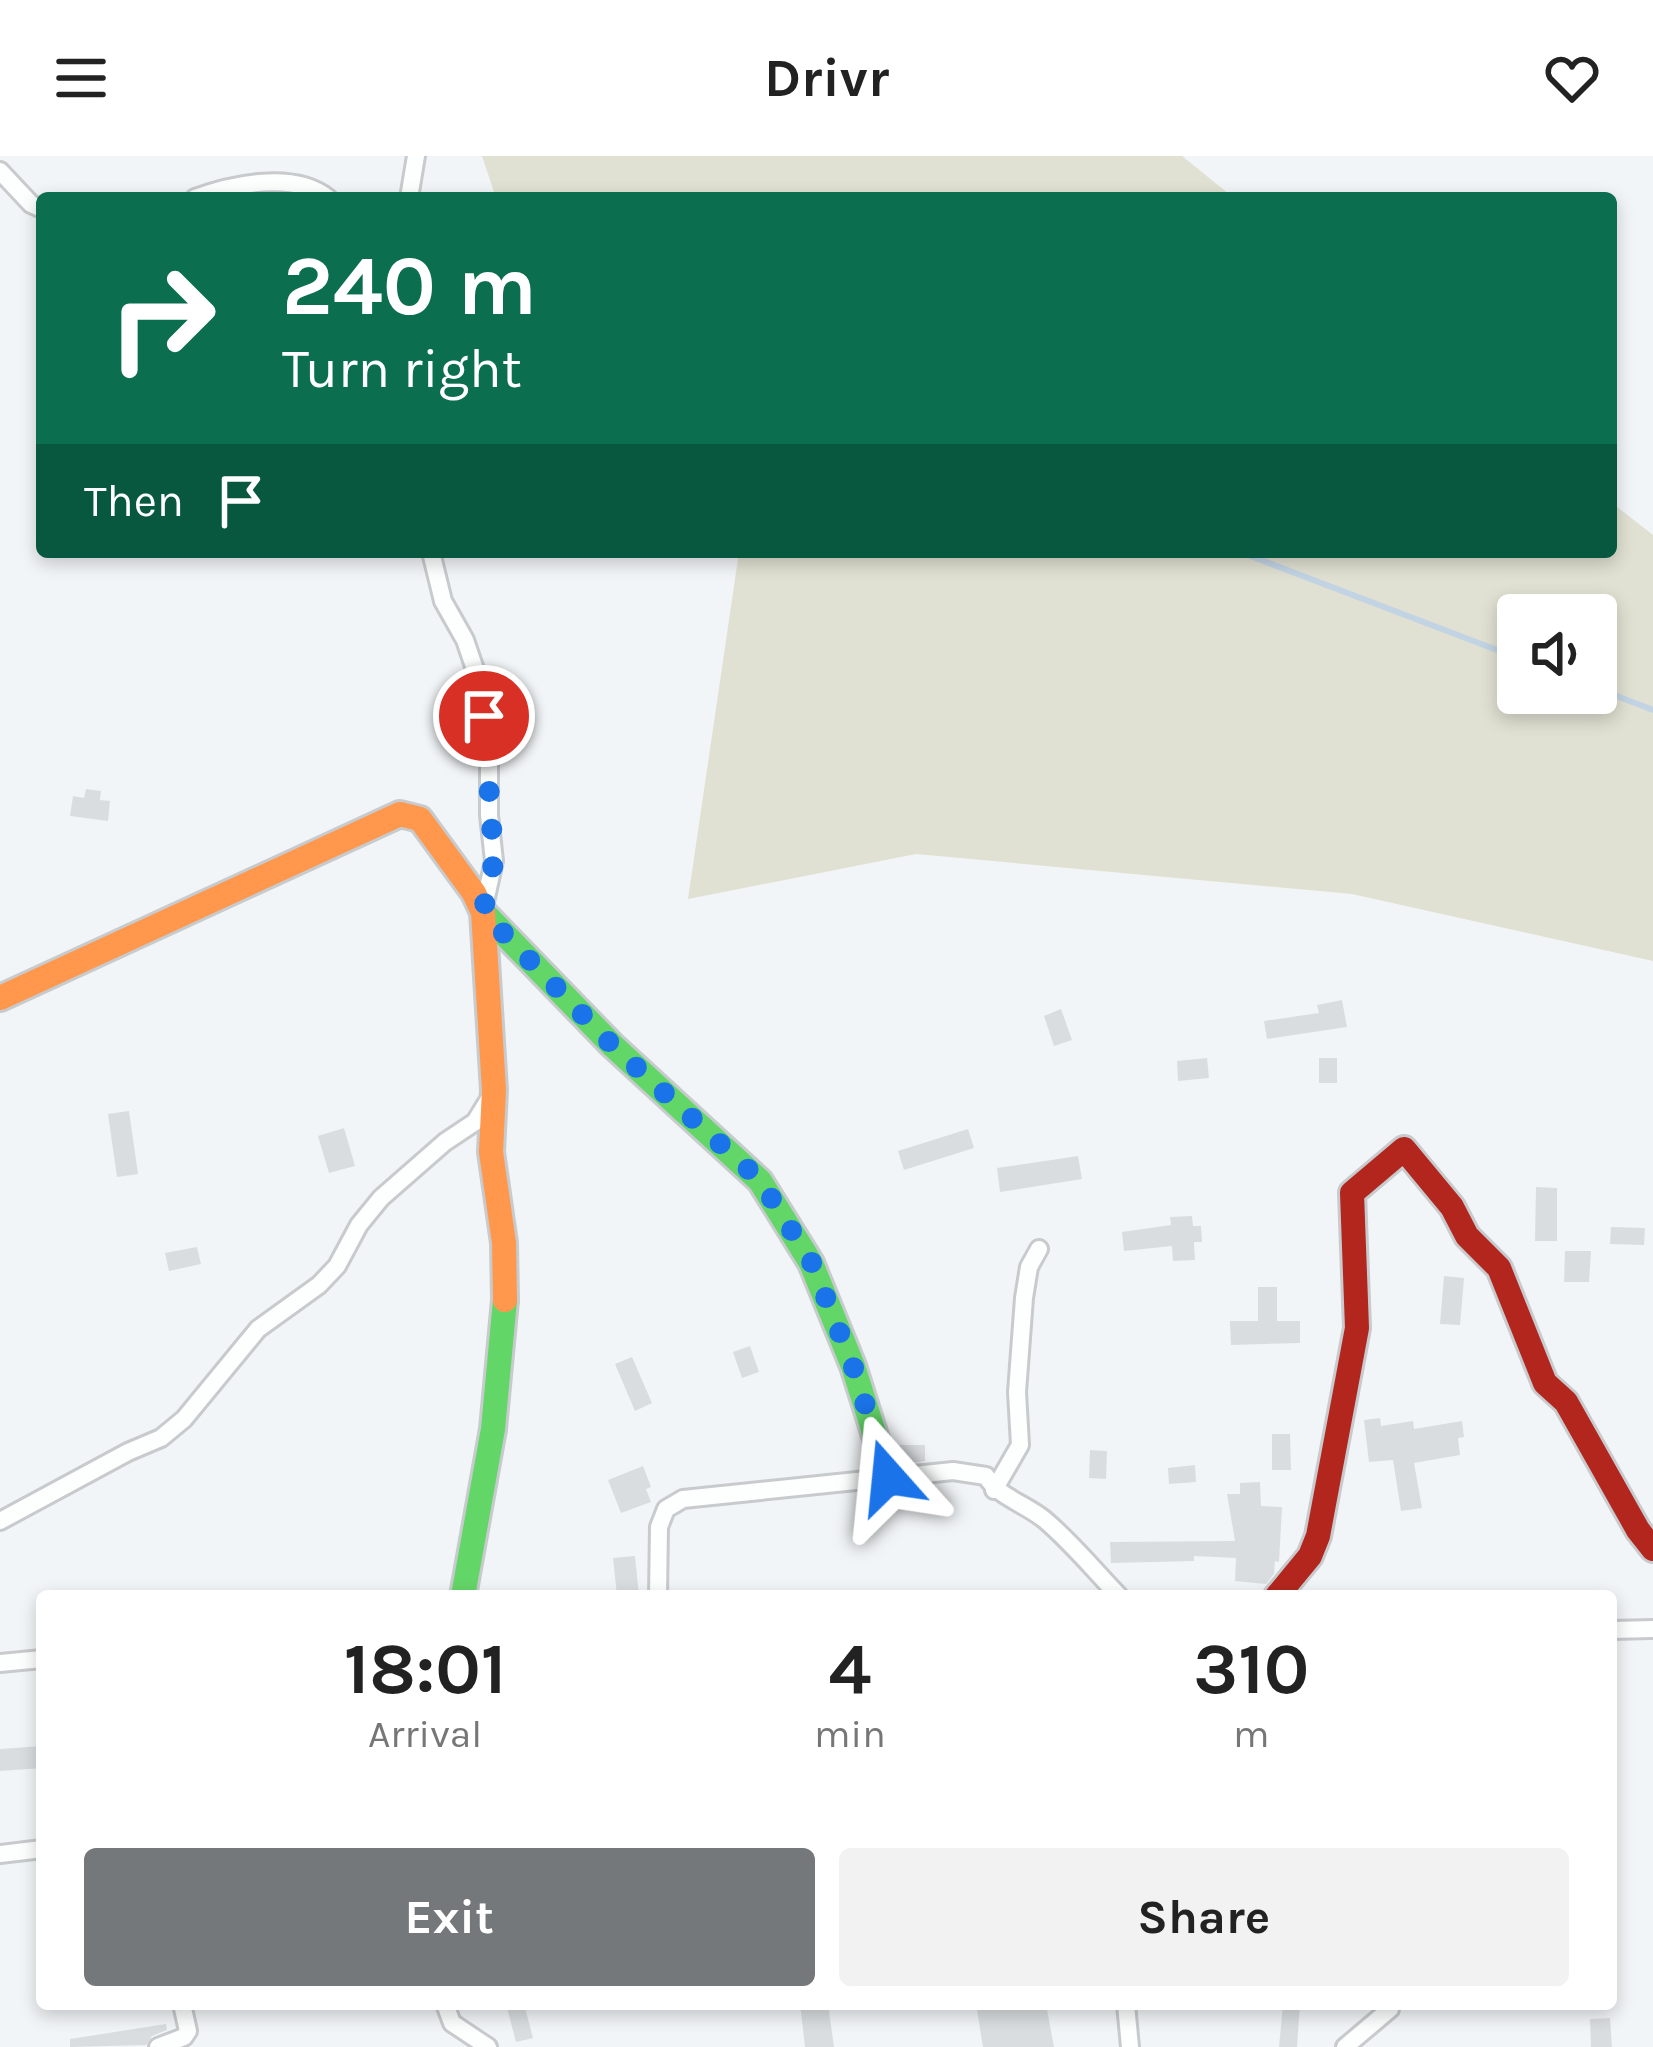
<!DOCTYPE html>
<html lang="en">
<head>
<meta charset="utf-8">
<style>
	:root { --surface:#fff; --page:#f2f2f2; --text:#222; --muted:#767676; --accent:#75787a }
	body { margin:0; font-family:Karla,sans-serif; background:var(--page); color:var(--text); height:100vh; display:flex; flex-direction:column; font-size:45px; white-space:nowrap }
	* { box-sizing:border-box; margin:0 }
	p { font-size:39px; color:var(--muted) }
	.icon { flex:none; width:66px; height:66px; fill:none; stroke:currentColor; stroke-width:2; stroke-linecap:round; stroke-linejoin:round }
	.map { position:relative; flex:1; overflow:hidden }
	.panel { position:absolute; left:36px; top:1434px; width:1581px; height:420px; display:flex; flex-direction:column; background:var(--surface); border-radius:12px; box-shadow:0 6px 18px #0003 }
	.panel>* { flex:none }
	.guide { position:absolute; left:36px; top:36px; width:1581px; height:366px; border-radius:12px; box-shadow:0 6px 18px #0003; background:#0b6e4f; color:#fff; overflow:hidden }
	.controls { position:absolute; left:1497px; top:438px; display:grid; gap:24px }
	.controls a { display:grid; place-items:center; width:120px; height:120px; border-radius:12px; background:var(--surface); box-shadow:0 6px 18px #0003; font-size:60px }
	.pin { position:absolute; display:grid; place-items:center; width:102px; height:102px; color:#fff; margin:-51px; border:6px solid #fff; border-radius:50%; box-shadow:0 3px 12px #0007 }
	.me { position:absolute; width:132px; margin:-66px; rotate:342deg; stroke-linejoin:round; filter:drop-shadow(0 0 9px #0008) }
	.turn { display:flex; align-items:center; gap:42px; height:252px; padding:0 48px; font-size:54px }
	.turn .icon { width:156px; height:156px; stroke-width:2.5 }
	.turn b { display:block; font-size:84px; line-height:102px }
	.then { display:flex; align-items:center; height:114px; padding:0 48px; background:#0003; gap:24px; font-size:45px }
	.eta { display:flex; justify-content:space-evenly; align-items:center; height:204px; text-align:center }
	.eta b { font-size:72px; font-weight:700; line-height:84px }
	.cta { display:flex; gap:24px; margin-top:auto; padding:24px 48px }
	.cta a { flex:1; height:138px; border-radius:12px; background:var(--accent); color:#fff; font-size:48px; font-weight:700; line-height:138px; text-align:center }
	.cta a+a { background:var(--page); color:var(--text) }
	header { display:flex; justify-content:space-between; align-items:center; height:156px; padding:0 48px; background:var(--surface); font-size:54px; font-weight:700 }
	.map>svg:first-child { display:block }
	.green { fill:#e0e1d2; fill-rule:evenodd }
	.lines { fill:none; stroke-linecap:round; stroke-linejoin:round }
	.stream { stroke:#c2d4e4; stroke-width:6 }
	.building { fill:#dadddf }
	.street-casing { stroke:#c8cbcd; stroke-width:22 }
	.fast-casing { stroke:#c8cbcd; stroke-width:30 }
	.slow-casing { stroke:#c8cbcd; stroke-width:30 }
	.jam-casing { stroke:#c8cbcd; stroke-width:30 }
	.street { stroke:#fdfefe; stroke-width:16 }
	.fast { stroke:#63d668; stroke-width:24 }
	.slow { stroke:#ff974d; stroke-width:24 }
	.jam { stroke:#b3261e; stroke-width:24 }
	.route { stroke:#1a73e8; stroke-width:21; stroke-dasharray:0 37.8 }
</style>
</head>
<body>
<header><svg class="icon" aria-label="menu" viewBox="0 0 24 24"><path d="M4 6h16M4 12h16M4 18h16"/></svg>Drivr<svg class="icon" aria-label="heart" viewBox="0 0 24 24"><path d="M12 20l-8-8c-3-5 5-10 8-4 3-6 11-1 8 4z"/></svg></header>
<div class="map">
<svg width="1653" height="1891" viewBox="0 0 1653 1891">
	<rect width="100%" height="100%" fill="#f2f5f7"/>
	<g class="green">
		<polygon points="482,0 1182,0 1234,42 496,42"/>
		<path d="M1611,346l42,33v426l-301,-67 -436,-40 -228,45 51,-347h872zM1518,459h78v78h-78z"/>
	</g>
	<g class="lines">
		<g class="stream">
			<polyline points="1240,396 1518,502"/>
			<polyline points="1596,532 1653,554"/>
		</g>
	</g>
	<g class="building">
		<polygon points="86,633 101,635 100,644 110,645 108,665 70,660 73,640 84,642"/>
		<polygon points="1342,844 1347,871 1267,883 1264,865 1319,857 1317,849"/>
		<polygon points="1061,853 1072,884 1054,890 1044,860"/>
		<polygon points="1207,902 1209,922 1178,925 1177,905"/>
		<rect x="1319" y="902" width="18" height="25"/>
		<polygon points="129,955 138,1018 117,1021 108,958"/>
		<polygon points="344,972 355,1010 329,1017 318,980"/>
		<polygon points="968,973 974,992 904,1014 898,995"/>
		<polygon points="1078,1000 1082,1023 1000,1036 997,1012"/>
		<polygon points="1536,1031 1557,1032 1557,1085 1535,1085"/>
		<polygon points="1192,1060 1193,1070 1201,1070 1202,1086 1194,1086 1195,1104 1173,1105 1172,1090 1124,1095 1122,1076 1171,1069 1170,1061"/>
		<polygon points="1611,1071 1645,1072 1644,1089 1610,1088"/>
		<polygon points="197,1091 201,1108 169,1115 165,1097"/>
		<polygon points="1565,1095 1591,1095 1589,1126 1564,1126"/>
		<polygon points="1444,1120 1464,1122 1460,1169 1440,1168"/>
		<polygon points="1258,1131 1277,1131 1277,1165 1300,1165 1300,1187 1231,1189 1230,1165 1258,1165"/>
		<polygon points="750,1190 759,1216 742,1222 733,1196"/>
		<polygon points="632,1201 652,1247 635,1255 615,1208"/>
		<polygon points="1380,1262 1381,1270 1413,1265 1414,1273 1462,1265 1464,1281 1458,1282 1460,1299 1414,1307 1422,1352 1401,1355 1393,1304 1369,1306 1364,1264"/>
		<polygon points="1272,1278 1290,1278 1291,1314 1272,1314"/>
		<polygon points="895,1289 925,1289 925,1305 901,1308"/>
		<polygon points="1090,1294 1107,1295 1106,1323 1089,1322"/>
		<polygon points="1195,1309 1196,1326 1169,1328 1168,1312"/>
		<polygon points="643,1310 651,1331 646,1333 651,1346 621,1357 608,1324"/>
		<polygon points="1260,1326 1261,1350 1282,1351 1279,1406 1275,1405 1274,1418 1266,1428 1235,1425 1236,1402 1194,1400 1194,1405 1111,1407 1110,1386 1235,1385 1227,1338 1240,1338 1240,1327"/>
		<polygon points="635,1400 639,1440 617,1440 613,1402"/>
		<polygon points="42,1590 42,1612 0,1615 0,1593"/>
		<polygon points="506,1848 524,1848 533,1882 516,1886"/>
		<polygon points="800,1848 828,1848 834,1891 805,1891"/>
		<polygon points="976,1848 1046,1848 1054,1891 983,1891"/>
		<polygon points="1283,1848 1300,1848 1297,1891 1279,1891"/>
		<polygon points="1610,1862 1612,1891 1591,1891 1590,1863"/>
		<polygon points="166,1868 167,1874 152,1880 146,1889 70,1891 70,1883"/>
	</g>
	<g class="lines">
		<g class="street-casing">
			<g id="street">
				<polyline points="0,15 31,48 42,53"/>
				<path d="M195,42c38,-14 99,-27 133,0"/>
				<polyline points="409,42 416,0"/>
				<polyline points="431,396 443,445 465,484 479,525 489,595 489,659 494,705 483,755"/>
				<polyline points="994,1334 1020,1289 1017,1236 1024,1142 1029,1111 1039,1093"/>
				<polyline points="0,1365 128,1296 161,1282 184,1263 258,1173 319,1129 337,1110 359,1069 381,1042 445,986 475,966 491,940"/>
				<path d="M658,1440l1,-69 7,-18 17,-10 270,-28 33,5c12,21 40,28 59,44 27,23 50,51 74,76"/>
				<polyline points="1611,1474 1653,1473"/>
				<polyline points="0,1507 42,1503"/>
				<polyline points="0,1698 42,1693"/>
				<polyline points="445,1848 452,1867 488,1891"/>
				<polyline points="1126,1848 1130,1891"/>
				<polyline points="158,1891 184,1881 188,1875 182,1848"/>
				<polyline points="1345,1891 1390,1853"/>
			</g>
		</g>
		<g class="fast-casing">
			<g id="fast">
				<polyline points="483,756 612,889 760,1025 811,1107 853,1210 888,1321"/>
				<polyline points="463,1440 493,1273 505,1144"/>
			</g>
		</g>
		<g class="slow-casing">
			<polyline id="slow" points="0,842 400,658 420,663 474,737 483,756 494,934 491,996 504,1087 505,1144"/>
		</g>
		<g class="jam-casing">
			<polyline id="jam" points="1277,1440 1310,1400 1318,1380 1357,1172 1352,1037 1404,993 1452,1051 1467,1080 1499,1112 1545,1227 1566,1246 1638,1374 1653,1393"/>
		</g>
		<use href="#street" class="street"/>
		<use href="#fast" class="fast"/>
		<use href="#slow" class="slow"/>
		<use href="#jam" class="jam"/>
	</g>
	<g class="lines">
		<polyline class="route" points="484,560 494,705 483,756 612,889 760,1024 812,1107 853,1210 888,1321"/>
	</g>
</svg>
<div class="controls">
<a><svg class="icon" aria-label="sound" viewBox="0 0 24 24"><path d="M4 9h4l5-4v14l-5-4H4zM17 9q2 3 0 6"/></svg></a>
</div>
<div class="pin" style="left:484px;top:560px;background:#d93025"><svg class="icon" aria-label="arrive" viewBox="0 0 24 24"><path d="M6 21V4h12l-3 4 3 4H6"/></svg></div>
<svg class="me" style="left:888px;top:1321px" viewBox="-20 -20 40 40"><path d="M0-17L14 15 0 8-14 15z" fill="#1a73e8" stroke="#fff" stroke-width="4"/></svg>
<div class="guide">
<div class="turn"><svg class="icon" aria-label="right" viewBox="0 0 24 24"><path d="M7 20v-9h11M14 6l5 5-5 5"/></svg><div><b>240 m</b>Turn right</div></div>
<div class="then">Then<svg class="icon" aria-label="arrive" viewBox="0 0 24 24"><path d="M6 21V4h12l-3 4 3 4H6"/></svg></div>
</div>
<section class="panel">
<div class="eta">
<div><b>18:01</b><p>Arrival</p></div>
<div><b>4</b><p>min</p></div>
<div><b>310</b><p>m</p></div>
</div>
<div class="cta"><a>Exit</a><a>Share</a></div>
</section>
</div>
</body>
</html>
